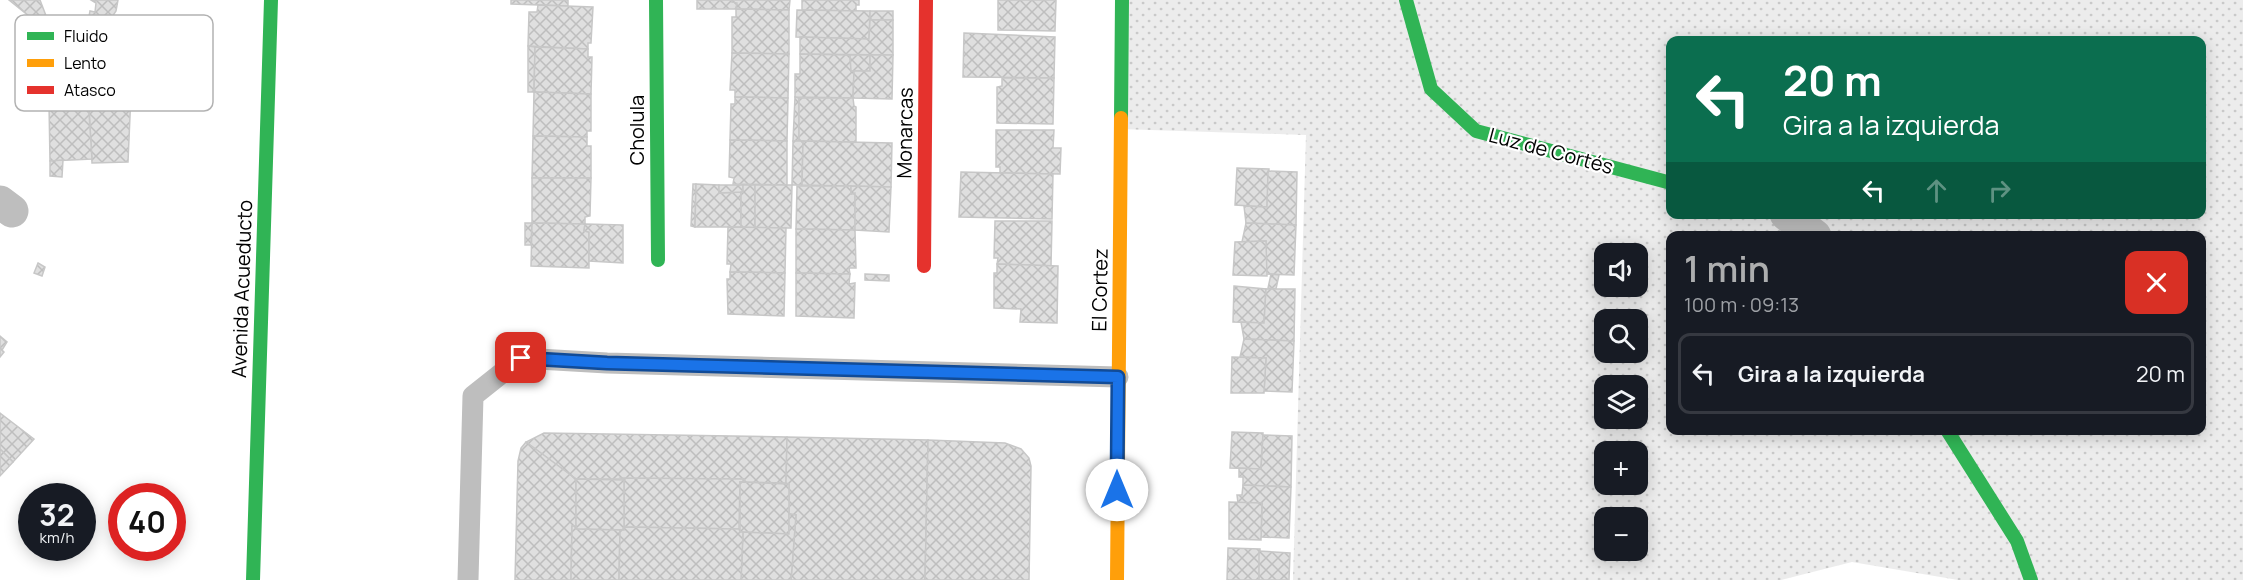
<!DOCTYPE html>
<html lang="es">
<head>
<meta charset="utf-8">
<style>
	:root { --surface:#171b24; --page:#20242c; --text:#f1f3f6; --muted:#9ea1a6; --line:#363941; --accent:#adaeaf }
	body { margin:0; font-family:Manrope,sans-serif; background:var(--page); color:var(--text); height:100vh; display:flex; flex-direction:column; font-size:22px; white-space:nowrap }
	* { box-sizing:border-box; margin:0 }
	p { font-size:20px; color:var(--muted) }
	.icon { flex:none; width:33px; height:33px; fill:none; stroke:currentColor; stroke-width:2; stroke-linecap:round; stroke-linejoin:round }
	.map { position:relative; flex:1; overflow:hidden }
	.drawer { position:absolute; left:1666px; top:231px; width:540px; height:204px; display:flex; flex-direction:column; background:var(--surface); border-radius:12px; box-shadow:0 3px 15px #0003 }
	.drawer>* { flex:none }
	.banner { position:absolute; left:1666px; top:36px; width:540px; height:183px; border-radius:12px; box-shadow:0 3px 15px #0003; background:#0b6e4f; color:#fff; overflow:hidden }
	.tools { position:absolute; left:1594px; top:243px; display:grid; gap:12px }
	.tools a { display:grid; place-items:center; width:54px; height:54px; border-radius:12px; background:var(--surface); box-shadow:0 3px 15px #0003; font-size:30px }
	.speed { position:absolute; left:18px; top:483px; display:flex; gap:12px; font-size:30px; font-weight:700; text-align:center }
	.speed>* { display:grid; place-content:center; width:78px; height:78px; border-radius:50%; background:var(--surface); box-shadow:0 3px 15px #0003; line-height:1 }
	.speed small { font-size:15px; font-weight:400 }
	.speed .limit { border:9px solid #d22; background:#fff; color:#111 }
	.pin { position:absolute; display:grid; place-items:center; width:51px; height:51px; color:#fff; margin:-26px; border-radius:12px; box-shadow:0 3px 9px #0006 }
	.me { position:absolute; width:66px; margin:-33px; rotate:0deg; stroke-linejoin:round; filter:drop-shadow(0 0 4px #0008) }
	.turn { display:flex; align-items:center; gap:21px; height:126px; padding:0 18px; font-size:27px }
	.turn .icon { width:78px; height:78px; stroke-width:2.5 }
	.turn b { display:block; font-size:42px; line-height:51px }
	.lanes { display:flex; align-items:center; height:57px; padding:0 18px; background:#0003; justify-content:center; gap:30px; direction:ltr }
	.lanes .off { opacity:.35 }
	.round { display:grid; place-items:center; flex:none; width:63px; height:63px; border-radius:12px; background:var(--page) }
	.head { display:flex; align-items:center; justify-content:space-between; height:102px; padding:0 18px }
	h1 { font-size:36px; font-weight:600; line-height:45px; color:var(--accent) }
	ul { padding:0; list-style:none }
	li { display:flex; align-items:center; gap:18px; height:81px; margin:0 12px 9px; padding:0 6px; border:3px solid var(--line); border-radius:12px }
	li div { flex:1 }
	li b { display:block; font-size:22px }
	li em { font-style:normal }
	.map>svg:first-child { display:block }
	.grass { fill:url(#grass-dots); fill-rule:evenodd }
	.building { fill:url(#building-cross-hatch); stroke:#c7c7c7; stroke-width:1.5 }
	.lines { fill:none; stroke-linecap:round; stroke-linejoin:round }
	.lane { stroke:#bebebe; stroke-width:21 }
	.street { stroke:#bebebe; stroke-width:33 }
	.fast { stroke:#30b455; stroke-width:14 }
	.slow { stroke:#ff9f0a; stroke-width:14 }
	.jam { stroke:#e5322d; stroke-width:14 }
	.route-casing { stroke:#114b97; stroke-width:15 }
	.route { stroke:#1a73e8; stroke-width:10 }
	.labels { text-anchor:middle; stroke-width:4.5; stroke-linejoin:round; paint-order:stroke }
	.street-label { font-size:20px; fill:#000; stroke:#fff }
	.key { fill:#fff; stroke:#b2b2b2; stroke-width:1.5 }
	.key-label { font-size:16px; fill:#000 }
</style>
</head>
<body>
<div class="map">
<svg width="2243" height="580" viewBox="0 0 2243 580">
	<defs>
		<pattern id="grass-dots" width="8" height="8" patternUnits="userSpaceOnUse" patternTransform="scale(1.5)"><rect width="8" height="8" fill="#ececec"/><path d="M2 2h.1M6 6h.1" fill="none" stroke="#c9c9c9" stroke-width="1.8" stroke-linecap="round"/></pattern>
		<pattern id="building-cross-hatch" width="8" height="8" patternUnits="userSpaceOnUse" patternTransform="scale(1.5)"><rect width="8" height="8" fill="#dfdfdf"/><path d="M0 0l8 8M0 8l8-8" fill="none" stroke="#bebebe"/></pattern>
	</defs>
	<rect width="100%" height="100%" fill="#fff"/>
	<path class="grass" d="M1122,0h1121v580h-285l-106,-18 -71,18h-488l13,-445 -186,-6zM1671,40h531v174h-531zM1671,236h531v194h-531zM1605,254h33v32h-33zM1605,320h33v32h-33zM1605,386h33v32h-33zM1605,452h33v32h-33zM1605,518h33v32h-33z"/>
	<g class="building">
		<polygon points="9,0 40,0 48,21 44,28"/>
		<polygon points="91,0 118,0 116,11 108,23 111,24 105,33 88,22 90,11 95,12 96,3"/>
		<polygon points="511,0 568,0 568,6 511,4"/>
		<polygon points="697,0 732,0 732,2 737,3 736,9 697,9"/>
		<polygon points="732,0 790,0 789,10 736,9 737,3 732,2"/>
		<polygon points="802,0 859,0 859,5 856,5 856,11 802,10"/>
		<polygon points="998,0 1056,0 1055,31 998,30"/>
		<polygon points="538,5 593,7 591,43 588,43 588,49 528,46 529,12 537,12"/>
		<polygon points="736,9 789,10 789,54 732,53 732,17 736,17"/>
		<polygon points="797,10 870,11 869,39 796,37"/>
		<rect x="870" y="11" width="23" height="9"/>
		<polygon points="870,20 893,20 893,55 800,54 800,37 869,39"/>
		<polygon points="64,31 88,35 92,95 131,93 128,162 92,163 86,50 74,51 72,38 62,39"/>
		<polygon points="964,33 1055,37 1054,78 963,77"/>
		<polygon points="528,46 535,47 534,92 528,92"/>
		<polygon points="535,47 588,49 588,57 592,57 591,94 534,92"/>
		<polygon points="732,53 789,54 788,98 735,97 735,90 730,90"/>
		<polygon points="800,54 850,55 851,71 854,71 853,98 795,97 795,74 800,74"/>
		<polygon points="850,55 870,55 870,71 851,71"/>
		<polygon points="870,55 893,55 892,99 853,98 854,71 870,71"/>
		<polygon points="1002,78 1054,78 1053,124 997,123 997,87 1002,86"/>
		<polygon points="534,92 591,94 591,131 587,131 587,137 533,136"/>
		<polygon points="735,97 788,98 787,141 730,140 731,104 735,104"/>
		<polygon points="795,97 799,98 799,141 793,141"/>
		<polygon points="78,98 88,98 92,159 50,161 49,104 73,103 78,105"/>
		<polygon points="799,98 853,98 854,106 856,107 856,142 799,141"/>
		<polygon points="996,130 1054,130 1053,148 1061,148 1060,174 1000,173 1000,167 996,167"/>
		<polygon points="533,136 587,137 587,146 591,146 591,178 532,178"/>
		<polygon points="730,140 787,141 787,185 733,184 734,178 729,177"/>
		<polygon points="793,141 803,141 802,185 792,185"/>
		<polygon points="803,141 892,143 891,187 802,185"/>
		<polygon points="63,160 62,177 50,176 50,161"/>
		<polygon points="1237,168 1269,169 1267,207 1235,205"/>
		<polygon points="1268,171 1297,172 1296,225 1246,223 1244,206 1267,207"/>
		<polygon points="961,172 1053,174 1052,219 959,217"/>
		<polygon points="532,178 591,178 590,216 585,217 585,224 532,223"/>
		<polygon points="693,184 696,184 695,227 691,226"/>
		<polygon points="696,184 719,185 719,193 741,192 741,227 695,227"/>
		<polygon points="719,185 743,185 743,192 719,193"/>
		<polygon points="743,185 755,185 755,228 741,227 741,192 743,192"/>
		<polygon points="755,185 792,185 791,228 755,228"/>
		<polygon points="797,186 851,186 851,194 855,193 855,230 796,229"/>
		<polygon points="851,186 891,187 889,232 855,230 855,193 851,194"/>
		<polygon points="995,221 1052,221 1051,266 997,264 998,258 994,258"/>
		<polygon points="525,223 532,223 531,245 525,245"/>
		<polygon points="532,223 585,224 584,231 589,232 589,268 531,266"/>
		<polygon points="1246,223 1296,225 1294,275 1266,274 1266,241 1242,242"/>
		<polygon points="585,224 623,225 623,263 589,261 589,232 584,231"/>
		<polygon points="728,227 786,228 785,273 730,272 731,264 727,264"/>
		<polygon points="796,229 855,230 856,268 849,268 850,274 796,273"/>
		<polygon points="1266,241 1267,276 1233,275 1235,242"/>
		<polygon points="38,263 45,267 42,276 34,273"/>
		<polygon points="997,264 1058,266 1057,323 1020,322 1021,309 994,308 994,273 997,273"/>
		<polygon points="730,272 785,273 784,316 728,314 727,279 730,279"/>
		<polygon points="796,273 850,274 849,284 855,283 854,318 796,316"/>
		<polygon points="865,274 889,275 889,281 865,280"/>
		<polygon points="1271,274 1279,275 1276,289 1268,288"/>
		<polygon points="1234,286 1266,289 1264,323 1233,322"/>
		<polygon points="1266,289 1295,289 1294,341 1244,339 1241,322 1264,323"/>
		<polygon points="0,336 7,342 2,350 4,352 0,357"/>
		<polygon points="1244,339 1294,341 1292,392 1264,391 1266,358 1240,357"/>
		<polygon points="1232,357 1266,358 1264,393 1231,393"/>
		<polygon points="0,413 34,439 13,462 0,449"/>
		<polygon points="1232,432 1263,433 1261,469 1230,468"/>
		<polygon points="544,433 787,437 786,483 744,482 744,479 576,479 526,442"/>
		<polygon points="1263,435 1292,436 1291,487 1243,485 1243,477 1239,477 1239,468 1261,469"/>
		<polygon points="787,437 928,440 925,580 791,580 796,515 789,514 789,484 786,483"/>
		<polygon points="928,440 1005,443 1021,449 1029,458 1031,466 1029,580 925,580"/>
		<polygon points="526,442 576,479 576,526 572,526 571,580 515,580 518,461 521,448"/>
		<polygon points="0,449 13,462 0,476"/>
		<polygon points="621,478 744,479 744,482 740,482 739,529 624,527 624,480"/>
		<polygon points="576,479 624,480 624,530 576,529"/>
		<polygon points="740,482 789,484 789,534 740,532"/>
		<polygon points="1243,485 1291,487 1289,538 1261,537 1262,503 1238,503 1237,495 1242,495"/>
		<polygon points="1229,502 1262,503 1261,540 1229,539"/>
		<polygon points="789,514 796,515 791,580 741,580 743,532 789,534"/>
		<polygon points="572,526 576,526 576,529 620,530 619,580 571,580"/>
		<polygon points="624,527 739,529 740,532 743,532 741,580 619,580 620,530 624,530"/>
		<polygon points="1228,548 1260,549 1259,580 1227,580"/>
		<polygon points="1259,551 1290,553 1289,580 1259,580"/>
	</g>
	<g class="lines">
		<polyline class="lane" points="468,580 473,396 521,358 607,363 1118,377"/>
		<g class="street">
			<polyline points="0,202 12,211"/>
			<polyline points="1786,214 1815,236"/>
		</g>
		<g class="fast">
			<polyline points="656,0 658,260"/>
			<polyline points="1406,0 1431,89 1476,131 1671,183"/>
			<polyline points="1121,118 1122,0"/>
			<polyline points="1947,430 2017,541 2031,580"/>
			<polyline points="253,580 271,0"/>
		</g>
		<polyline class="slow" points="1117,580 1121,118"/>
		<polyline class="jam" points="924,266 926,0"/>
	</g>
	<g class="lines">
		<g class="route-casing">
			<polyline id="route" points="521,358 607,363 1118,377 1117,490"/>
		</g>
		<use href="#route" class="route"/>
	</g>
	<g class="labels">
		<g class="street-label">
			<text transform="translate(637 130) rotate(-90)" y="7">Cholula</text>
			<text transform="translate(905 133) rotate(-89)" y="7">Monarcas</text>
			<text transform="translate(1551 151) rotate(15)" y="7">Luz de Cortés</text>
			<text transform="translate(242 289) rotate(-88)" y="7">Avenida Acueducto</text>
			<text transform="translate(1100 290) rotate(-89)" y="7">El Cortez</text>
		</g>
	</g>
	<rect x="15" y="15" width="198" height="96" rx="9" class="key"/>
	<rect x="27" y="32" width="27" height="8" fill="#30b455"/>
	<rect x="27" y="59" width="27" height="8" fill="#ff9f0a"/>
	<rect x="27" y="86" width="27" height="8" fill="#e5322d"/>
	<g class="key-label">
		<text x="64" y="42">Fluido</text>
		<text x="64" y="69">Lento</text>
		<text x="64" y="96">Atasco</text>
	</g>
</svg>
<div class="tools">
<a><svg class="icon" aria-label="sound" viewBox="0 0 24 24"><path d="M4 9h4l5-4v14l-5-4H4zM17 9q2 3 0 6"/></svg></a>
<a><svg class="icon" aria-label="search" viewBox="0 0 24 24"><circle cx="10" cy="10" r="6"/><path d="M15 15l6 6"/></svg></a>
<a><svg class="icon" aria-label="layers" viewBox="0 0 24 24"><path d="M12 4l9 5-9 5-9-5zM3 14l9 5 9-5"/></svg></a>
<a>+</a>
<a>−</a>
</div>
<div class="speed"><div>32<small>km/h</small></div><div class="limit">40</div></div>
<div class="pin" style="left:521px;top:358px;background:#d93025"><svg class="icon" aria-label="arrive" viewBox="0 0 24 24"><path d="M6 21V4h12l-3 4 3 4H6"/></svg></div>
<svg class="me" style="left:1117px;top:490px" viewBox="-20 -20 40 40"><circle r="19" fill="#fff"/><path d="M0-13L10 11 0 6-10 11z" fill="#1a73e8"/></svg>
<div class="banner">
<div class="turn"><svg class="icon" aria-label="left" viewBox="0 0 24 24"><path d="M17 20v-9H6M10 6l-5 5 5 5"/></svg><div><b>20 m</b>Gira a la izquierda</div></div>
<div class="lanes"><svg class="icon" aria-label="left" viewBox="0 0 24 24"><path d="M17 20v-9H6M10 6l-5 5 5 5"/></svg><svg class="icon off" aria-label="ahead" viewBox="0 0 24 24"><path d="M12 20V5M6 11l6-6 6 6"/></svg><svg class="icon off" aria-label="right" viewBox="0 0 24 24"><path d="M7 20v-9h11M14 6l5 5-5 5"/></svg></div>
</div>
<section class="drawer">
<div class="head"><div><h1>1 min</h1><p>100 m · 09:13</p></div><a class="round" style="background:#d93025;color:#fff"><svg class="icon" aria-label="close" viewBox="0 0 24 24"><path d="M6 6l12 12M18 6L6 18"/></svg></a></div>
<ul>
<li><svg class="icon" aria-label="left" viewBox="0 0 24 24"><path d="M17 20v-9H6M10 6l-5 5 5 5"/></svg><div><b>Gira a la izquierda</b></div><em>20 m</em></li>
</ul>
</section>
</div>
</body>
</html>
